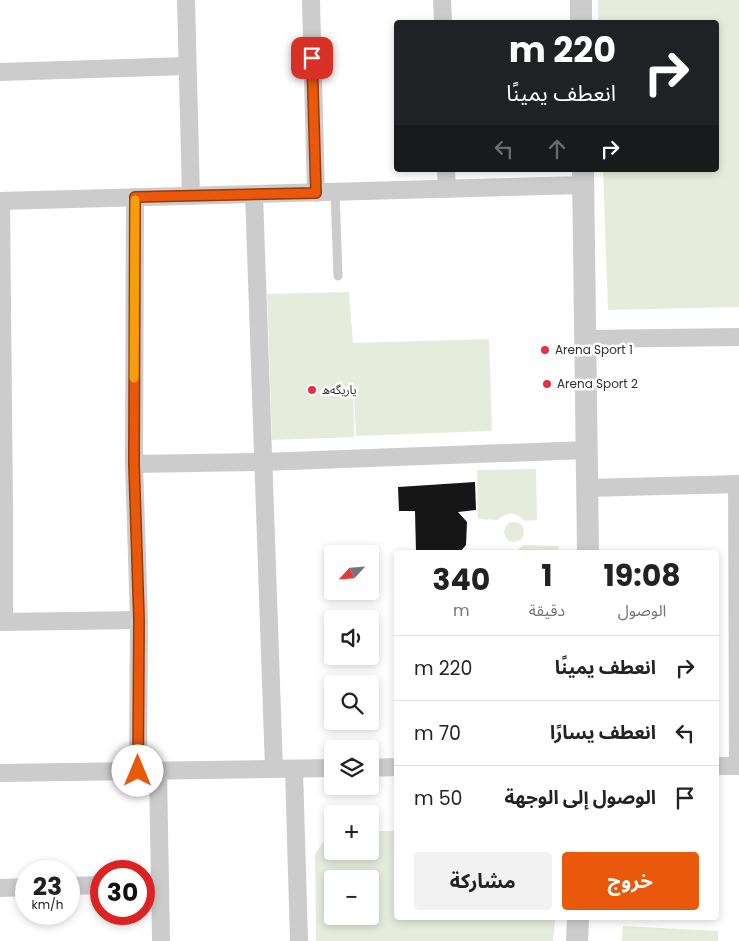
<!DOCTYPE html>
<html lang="ar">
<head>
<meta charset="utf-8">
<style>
	:root { --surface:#fff; --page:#f2f2f2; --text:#222; --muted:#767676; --line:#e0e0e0; --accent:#ea580c }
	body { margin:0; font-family:Poppins,"Noto Sans Arabic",sans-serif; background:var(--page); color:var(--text); direction:rtl; height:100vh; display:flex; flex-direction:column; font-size:19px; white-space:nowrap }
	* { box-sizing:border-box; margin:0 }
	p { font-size:16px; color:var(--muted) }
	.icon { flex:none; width:28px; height:28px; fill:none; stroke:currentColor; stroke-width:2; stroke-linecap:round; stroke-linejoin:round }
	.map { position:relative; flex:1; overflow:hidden; direction:ltr }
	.drawer { position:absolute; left:394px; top:550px; width:325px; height:370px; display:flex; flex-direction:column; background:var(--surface); border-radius:5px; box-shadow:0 2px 8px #0003; direction:rtl }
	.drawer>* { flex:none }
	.hud { position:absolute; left:394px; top:20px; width:325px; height:152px; border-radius:5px; box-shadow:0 2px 8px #0003; direction:rtl; background:#202124; color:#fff; overflow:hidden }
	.needle { width:32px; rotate:244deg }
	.buttons { position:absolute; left:324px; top:545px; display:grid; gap:10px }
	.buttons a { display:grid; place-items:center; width:55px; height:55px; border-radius:5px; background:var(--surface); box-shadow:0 2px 8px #0003; font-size:25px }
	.speed { position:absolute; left:15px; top:860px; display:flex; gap:10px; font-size:25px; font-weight:700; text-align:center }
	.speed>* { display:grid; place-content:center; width:65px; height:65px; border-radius:50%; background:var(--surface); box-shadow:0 2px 8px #0003; line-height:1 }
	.speed small { font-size:12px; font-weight:400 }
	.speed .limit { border:8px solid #d22; background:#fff; color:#111 }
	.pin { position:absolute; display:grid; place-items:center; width:42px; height:42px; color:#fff; margin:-21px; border-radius:10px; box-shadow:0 2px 8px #0006 }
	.me { position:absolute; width:55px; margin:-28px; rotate:0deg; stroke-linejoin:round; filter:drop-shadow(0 0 4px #0008) }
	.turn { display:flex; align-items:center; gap:18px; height:105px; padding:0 20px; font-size:22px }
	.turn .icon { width:65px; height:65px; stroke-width:2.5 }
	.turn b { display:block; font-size:35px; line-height:42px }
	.lanes { display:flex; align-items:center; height:48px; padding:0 20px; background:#0003; justify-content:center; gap:25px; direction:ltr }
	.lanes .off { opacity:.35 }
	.eta { display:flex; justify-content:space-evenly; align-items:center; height:85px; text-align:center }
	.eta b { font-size:30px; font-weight:700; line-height:35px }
	.action { display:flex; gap:10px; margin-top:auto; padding:10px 20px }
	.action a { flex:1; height:58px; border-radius:5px; background:var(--accent); color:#fff; font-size:20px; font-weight:700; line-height:58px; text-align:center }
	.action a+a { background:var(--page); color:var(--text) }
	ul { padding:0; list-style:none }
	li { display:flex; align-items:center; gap:15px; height:65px; padding:0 20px; border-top:1px solid var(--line) }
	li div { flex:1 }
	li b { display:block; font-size:19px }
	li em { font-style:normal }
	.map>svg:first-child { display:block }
	.green { fill:#e5ecdc; fill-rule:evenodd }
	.building { fill:#161616 }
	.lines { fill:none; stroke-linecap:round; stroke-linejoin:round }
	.service { stroke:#ccc; stroke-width:9 }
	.minor { stroke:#ccc; stroke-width:18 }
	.tertiary { stroke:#ccc; stroke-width:22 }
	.route-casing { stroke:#983908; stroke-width:12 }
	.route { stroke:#ea580c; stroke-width:9 }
	.slow { stroke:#f59e0b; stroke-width:9 }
	.poi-dot { fill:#e63043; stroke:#fff; stroke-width:2 }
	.labels { text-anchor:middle; stroke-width:5; stroke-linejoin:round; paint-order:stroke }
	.poi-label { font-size:12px; fill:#2f2f2f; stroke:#fff; text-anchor:start }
</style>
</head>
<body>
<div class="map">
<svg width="739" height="941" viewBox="0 0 739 941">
	<rect width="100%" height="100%" fill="#fff"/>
	<g class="green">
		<polygon points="598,0 739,0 739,307 608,310 603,170 716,170 716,22 598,22"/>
		<polygon points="349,292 353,343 489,339 492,431 356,436 353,375 354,437 272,440 267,294"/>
		<polygon points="536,469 537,520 525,521 519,516 511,513 503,516 497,520 478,519 477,470"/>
		<circle cx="514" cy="532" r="10"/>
		<polygon points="523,545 559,546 558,552 514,552 518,550"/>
		<path d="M370,831h26v87h159l-2,23h-237l-1,-87 9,-13 8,-7v17h38zM332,879h38v37h-38z"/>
		<polygon points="623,926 718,931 718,941 622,941"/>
	</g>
	<polygon class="building" points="475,482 476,510 458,512 467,522 466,545 460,552 416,552 415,511 399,511 398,487"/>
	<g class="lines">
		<polyline class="service" points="335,192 338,276"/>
		<g class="minor">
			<polyline points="186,0 191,196"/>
			<polyline points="311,0 316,193"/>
			<polyline points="442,0 443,22"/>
			<polyline points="0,72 187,66"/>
			<polyline points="446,170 447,189"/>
			<polyline points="254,194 274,769"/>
			<polyline points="135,197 134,464 139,620 138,771"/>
			<polyline points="0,201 583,185"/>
			<polyline points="1,201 4,510 4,622"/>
			<polyline points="586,339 739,337"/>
			<polyline points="134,464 263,462 587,450"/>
			<polyline points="737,484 738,766"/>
			<polyline points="587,488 739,484"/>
			<polyline points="0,622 139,620"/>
			<polyline points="716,766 739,766"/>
			<polyline points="370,768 396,767"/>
			<polyline points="294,769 299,941"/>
			<polyline points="158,771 161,941"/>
			<polyline points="0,773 332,768"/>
			<polyline points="69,886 101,885"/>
			<polyline points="0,888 26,887"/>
		</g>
		<g class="tertiary">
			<polyline points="581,0 581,22"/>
			<polyline points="583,170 588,552"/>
			<polyline points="577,941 578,918"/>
		</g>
	</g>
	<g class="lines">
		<g class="route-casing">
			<polyline id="route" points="138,771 139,620 134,464 135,197 316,193 312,58"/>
		</g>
		<use href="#route" class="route"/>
		<polyline class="slow" points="134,378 135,200"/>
	</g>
	<g class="poi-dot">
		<circle cx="545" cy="350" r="5"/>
		<circle cx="547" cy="384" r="5"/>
		<circle cx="312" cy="390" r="5"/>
	</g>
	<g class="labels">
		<g class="poi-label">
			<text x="555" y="354">Arena Sport 1</text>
			<text x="557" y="388">Arena Sport 2</text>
			<text x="322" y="394">یاریگه‌ه</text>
		</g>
	</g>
</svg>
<div class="buttons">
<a><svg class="needle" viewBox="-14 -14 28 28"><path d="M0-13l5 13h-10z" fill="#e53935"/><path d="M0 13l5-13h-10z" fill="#767676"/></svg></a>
<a><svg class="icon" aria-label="sound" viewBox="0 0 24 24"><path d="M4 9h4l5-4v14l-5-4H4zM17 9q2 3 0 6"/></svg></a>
<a><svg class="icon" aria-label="search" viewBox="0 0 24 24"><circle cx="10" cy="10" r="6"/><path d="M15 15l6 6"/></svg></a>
<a><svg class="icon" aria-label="layers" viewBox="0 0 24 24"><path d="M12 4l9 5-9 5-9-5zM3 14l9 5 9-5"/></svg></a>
<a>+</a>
<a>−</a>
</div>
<div class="speed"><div>23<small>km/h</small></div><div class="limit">30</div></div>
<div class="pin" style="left:312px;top:58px;background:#d93025"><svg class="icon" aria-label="arrive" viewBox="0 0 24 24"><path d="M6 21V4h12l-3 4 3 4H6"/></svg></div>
<svg class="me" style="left:138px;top:771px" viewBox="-20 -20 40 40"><circle r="19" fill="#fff"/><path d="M0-13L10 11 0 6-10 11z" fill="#ea580c"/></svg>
<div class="hud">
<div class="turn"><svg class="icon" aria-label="right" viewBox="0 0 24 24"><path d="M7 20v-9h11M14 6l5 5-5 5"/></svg><div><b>220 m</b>انعطف يمينًا</div></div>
<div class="lanes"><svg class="icon off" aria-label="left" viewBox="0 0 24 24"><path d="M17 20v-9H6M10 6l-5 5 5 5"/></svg><svg class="icon off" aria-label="ahead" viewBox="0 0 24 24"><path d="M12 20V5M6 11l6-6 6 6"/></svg><svg class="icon" aria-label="right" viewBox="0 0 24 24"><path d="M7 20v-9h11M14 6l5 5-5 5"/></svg></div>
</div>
<section class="drawer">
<div class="eta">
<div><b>19:08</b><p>الوصول</p></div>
<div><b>1</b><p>دقيقة</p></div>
<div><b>340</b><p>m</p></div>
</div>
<ul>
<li><svg class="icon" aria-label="right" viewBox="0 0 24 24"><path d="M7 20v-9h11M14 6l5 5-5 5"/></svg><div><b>انعطف يمينًا</b></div><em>220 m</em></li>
<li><svg class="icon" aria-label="left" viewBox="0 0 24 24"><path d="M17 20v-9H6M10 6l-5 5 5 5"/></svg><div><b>انعطف يسارًا</b></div><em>70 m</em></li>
<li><svg class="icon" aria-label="arrive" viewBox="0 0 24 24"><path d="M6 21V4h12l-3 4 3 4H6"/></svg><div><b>الوصول إلى الوجهة</b></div><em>50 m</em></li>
</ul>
<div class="action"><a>خروج</a><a>مشاركة</a></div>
</section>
</div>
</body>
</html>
